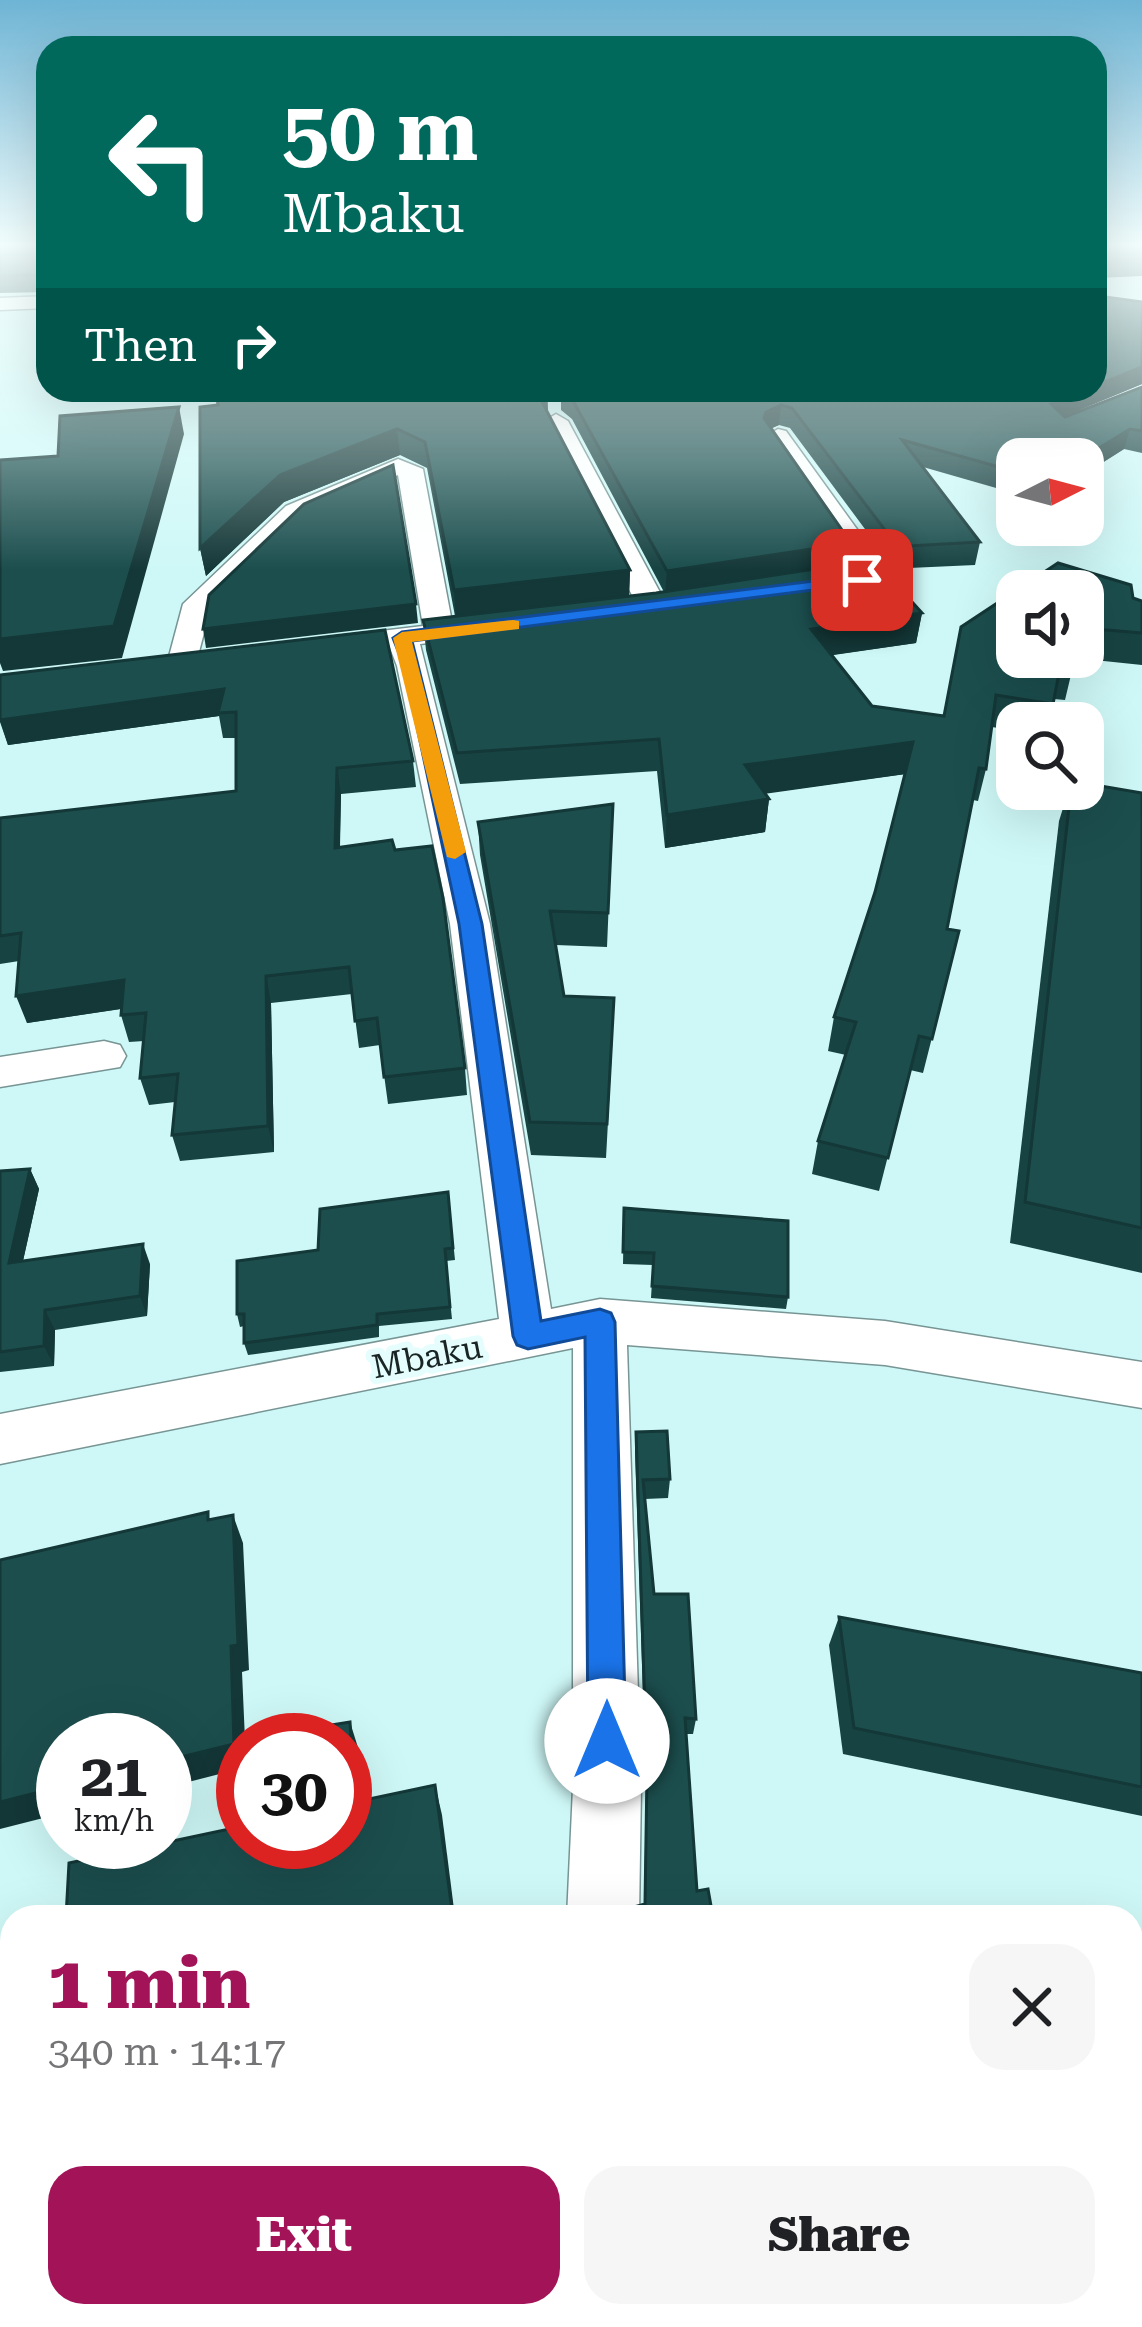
<!DOCTYPE html>
<html lang="en">
<head>
<meta charset="utf-8">
<style>
	:root { --surface:#fff; --page:#f6f6f6; --text:#202124; --muted:#757577; --accent:#a31358 }
	body { margin:0; font-family:"Roboto Serif",serif; background:var(--page); color:var(--text); height:100vh; display:flex; flex-direction:column; font-size:45px; white-space:nowrap }
	* { box-sizing:border-box; margin:0 }
	p { font-size:39px; color:var(--muted) }
	.icon { flex:none; width:66px; height:66px; fill:none; stroke:currentColor; stroke-width:2; stroke-linecap:round; stroke-linejoin:round }
	.map { position:relative; flex:1; overflow:hidden }
	.drawer { position:absolute; left:0px; top:1905px; width:1143px; height:423px; display:flex; flex-direction:column; background:var(--surface); border-radius:36px 36px 0 0; box-shadow:0 12px 48px #0002 }
	.drawer>* { flex:none }
	.banner { position:absolute; left:36px; top:36px; width:1071px; height:366px; border-radius:36px; box-shadow:0 12px 48px #0002; background:#00695c; color:#fff; overflow:hidden }
	.needle { width:78px; rotate:84deg }
	.tools { position:absolute; left:996px; top:438px; display:grid; gap:24px }
	.tools a { display:grid; place-items:center; width:108px; height:108px; border-radius:24px; background:var(--surface); box-shadow:0 12px 48px #0002; font-size:60px }
	.speed { position:absolute; left:36px; top:1713px; display:flex; gap:24px; font-size:60px; font-weight:700; text-align:center }
	.speed>* { display:grid; place-content:center; width:156px; height:156px; border-radius:50%; background:var(--surface); box-shadow:0 12px 48px #0002; line-height:1 }
	.speed small { font-size:30px; font-weight:400 }
	.speed .limit { border:18px solid #d22; background:#fff; color:#111 }
	.pin { position:absolute; display:grid; place-items:center; width:102px; height:102px; color:#fff; margin:-51px; border-radius:24px; box-shadow:0 6px 18px #0006 }
	.me { position:absolute; width:132px; margin:-66px; rotate:0deg; stroke-linejoin:round; filter:drop-shadow(0 0 9px #0008) }
	.turn { display:flex; align-items:center; gap:42px; height:252px; padding:0 48px; font-size:54px }
	.turn .icon { width:156px; height:156px; stroke-width:2.5 }
	.turn b { display:block; font-size:84px; line-height:102px }
	.then { display:flex; align-items:center; height:114px; padding:0 48px; background:#0003; gap:24px; font-size:45px }
	.round { display:grid; place-items:center; flex:none; width:126px; height:126px; border-radius:36px; background:var(--page) }
	.headline { display:flex; align-items:center; justify-content:space-between; height:204px; padding:0 48px }
	h1 { font-size:72px; font-weight:800; line-height:90px; color:var(--accent) }
	.action { display:flex; gap:24px; margin-top:auto; padding:24px 48px }
	.action a { flex:1; height:138px; border-radius:36px; background:var(--accent); color:#fff; font-size:48px; font-weight:800; line-height:138px; text-align:center }
	.action a+a { background:var(--page); color:var(--text) }
	.map>svg:first-child { display:block }
	.built { fill:#cef8f7; fill-rule:evenodd }
	.lines { fill:none; stroke-linecap:round; stroke-linejoin:round }
	.minor-casing { stroke:#779594; stroke-width:3 }
	.minor { fill:#fff; fill-rule:evenodd }
	.wall { fill:#184343; fill-rule:evenodd }
	.shaded-wall { fill:#143737 }
	.building { fill:#1c4e4e; stroke:#143737; stroke-width:3 }
	.route { fill:#1a73e8; stroke:#114b97; stroke-width:3 }
	.slow { fill:#f59e0b }
	.labels { text-anchor:middle; stroke-width:12; stroke-linejoin:round; paint-order:stroke }
	.street-label { font-size:33px; fill:#192524; stroke:#e5fefd }
</style>
</head>
<body>
<div class="map">
<svg width="1142" height="2327" viewBox="0 0 1142 2327">
	<rect width="100%" height="100%" fill="#e5fefd"/>
	<path class="built" d="M0,244h48v146h1047v-146h47v2083h-1142zM1017,459h66v66h-66zM1017,591h66v66h-66zM1017,723h66v66h-66zM63,1740h102v102h-102zM243,1740h102v102h-102zM12,1917h1119v399h-1119z"/>
	<g class="lines">
		<g class="minor-casing">
			<g id="minor">
				<polygon points="48,296 48,308 0,310 0,298"/>
				<polygon points="556,414 568,421 669,609 664,615 654,618 639,609 544,421"/>
				<polygon points="778,429 786,431 885,568 872,586 821,595 807,586 811,580 853,573 857,568 766,436"/>
				<polygon points="398,459 423,469 452,622 490,618 505,627 490,636 420,644 490,924 551,1309 600,1299 885,1321 1142,1362 1142,1408 885,1365 627,1345 641,1788 639,1917 567,1917 573,1788 573,1348 0,1464 0,1414 499,1319 450,924 397,666 390,648 321,656 306,647 321,638 423,626 398,475 304,518 211,606 194,671 172,671 167,664 183,604 286,506"/>
				<polygon points="104,1041 120,1045 126,1056 120,1067 0,1087 0,1057"/>
				<polygon points="587,2316 673,2316 674,2327 588,2327"/>
			</g>
		</g>
		<use href="#minor" class="minor"/>
	</g>
	<g class="wall">
		<polygon points="0,244 48,244 48,297 47,292 0,293"/>
		<path d="M1095,244h47v32l-44,2v18l44,6v82l-78,32 78,-29v66l-18,-4 -41,26v-16h-66v35l-94,-27 57,75 -5,23 -88,4 -5,-17 -92,-124 -11,-3 -8,3 80,115 -3,21 26,-4 48,53 -6,30 -85,12 41,51 72,10 17,-89 97,-64 73,22 2,13 9,3v64l-67,-7 -10,42 -11,-1 -6,24h-31v8l-25,-4 -6,42 -8,32 -5,-1 -26,129 12,2 -36,142 -13,-3 -31,121 -67,-17 6,-33 28,-86 -18,-4 6,-34 41,-125 30,-118 -140,19 4,6 -4,33 -100,16 -8,-77 -197,13 -34,-134 -3,-30 32,-4 -28,-148 -27,-13 -116,47 -78,74 -6,-28v-141l18,-2 -2,-15h159l7,10 165,-10 1,23 82,157 -1,26 35,-4 -92,-173 -11,-9v-20h534zM1017,591h66v66h-66z"/>
		<polygon points="385,630 413,761 416,787 341,794 340,847 465,1068 467,1095 388,1104 380,1045 359,1048 352,994 271,1003 274,1152 180,1161 172,1135 175,1102 149,1105 140,1078 144,1041 129,1042 121,1015 121,1009 27,1023 19,961 0,964 0,818 236,791 236,738 223,738 219,716 8,745 0,722 0,675"/>
		<polygon points="1069,789 1142,793 1142,1273 1010,1243 1059,821"/>
		<polygon points="613,804 607,947 556,945 564,996 613,1031 606,1158 531,1155 480,855 478,822"/>
		<polygon points="30,1169 39,1189 23,1261 150,1264 147,1316 55,1330 54,1366 0,1372 0,1171"/>
		<polygon points="448,1192 455,1260 446,1261 452,1319 379,1326 379,1337 248,1355 244,1343 244,1326 240,1327 237,1314 318,1250"/>
		<polygon points="624,1208 788,1297 786,1309 651,1298 653,1265 623,1264"/>
		<polygon points="636,1432 670,1479 668,1498 645,1499 654,1594 696,1719 693,1734 686,1734 697,1891 713,1917 625,1917 626,1909 644,1905 646,1788 635,1451"/>
		<polygon points="839,1617 1142,1673 1142,1816 843,1754 829,1645"/>
		<polygon points="824,2316 902,2316 905,2327 827,2327"/>
		<polygon points="1067,2316 1131,2316 1142,2327 1067,2327"/>
	</g>
	<g class="shaded-wall">
		<polygon points="1142,367 1142,384 1046,424 1051,404 1085,390 1095,390 1095,386"/>
		<polygon points="547,390 548,414 540,398"/>
		<polygon points="781,405 779,425 764,432 766,412"/>
		<polygon points="179,407 184,434 122,658 3,671 0,663 0,639"/>
		<polygon points="397,429 400,455 284,502 206,576 200,548 280,475"/>
		<polygon points="1130,429 1124,449 1083,475 1083,459 1081,459"/>
		<polygon points="851,543 847,566 665,594 667,571"/>
		<polygon points="630,570 629,598 456,619 454,590"/>
		<polygon points="416,604 418,623 206,648 203,629"/>
		<polygon points="922,613 916,643 806,659 811,629"/>
		<polygon points="224,689 219,716 8,745 0,720"/>
		<polygon points="913,742 906,774 742,797 745,765"/>
		<polygon points="337,768 341,794 339,874 335,848"/>
		<polygon points="769,799 765,832 665,848 667,815"/>
		<polygon points="266,976 271,1003 274,1152 268,1126"/>
		<polygon points="124,980 133,1007 27,1023 16,996"/>
		<polygon points="30,1169 39,1189 18,1283 9,1263"/>
		<polygon points="143,1244 150,1264 147,1316 140,1296"/>
		<polygon points="45,1310 55,1330 54,1366 44,1346"/>
		<polygon points="233,1515 243,1543 249,1670 242,1672 245,1740 243,1740 243,1768 165,1788 165,1761 231,1646"/>
		<polygon points="350,1722 360,1754 365,1832 355,1802"/>
		<polygon points="435,1785 442,1815 455,1917 453,1917"/>
		<polygon points="63,1786 63,1813 0,1829 0,1802"/>
	</g>
	<g class="building">
		<polygon points="0,244 48,244 48,278 44,274 0,276"/>
		<polygon points="1095,244 1142,244 1142,259 1099,261 1098,296 1142,302 1142,367 1095,386"/>
		<polygon points="1142,387 1142,431 1130,429 1081,459 1017,459 1017,472 902,440 980,542 891,547 885,530 792,408 781,405 766,412 764,418 851,543 667,571 572,399 561,390 1085,390 1051,404 1065,417"/>
		<polygon points="216,390 375,390 382,400 546,390 540,398 630,570 454,590 425,442 397,429 280,475 200,548 200,407 218,405"/>
		<polygon points="179,407 114,626 0,639 0,460 58,456 60,416"/>
		<polygon points="393,465 416,604 203,629 209,595 304,504"/>
		<polygon points="874,560 922,613 811,629 872,706 944,716 961,627 1058,563 1131,585 1133,598 1142,601 1142,633 1083,628 1083,591 1017,591 1017,657 1075,657 1073,670 1060,668 1053,704 996,695 986,769 979,768 947,929 959,931 932,1039 919,1036 888,1158 818,1141 856,1022 834,1017 875,892 913,742 745,765 769,799 667,815 659,739 457,753 423,620 656,593"/>
		<polygon points="385,630 413,761 337,768 335,848 392,840 395,850 432,846 443,898 465,1068 384,1077 377,1018 355,1021 349,967 266,976 268,1126 172,1135 178,1074 140,1078 146,1013 121,1015 124,980 16,996 21,933 0,936 0,818 236,791 236,712 218,713 224,689 0,720 0,675"/>
		<polygon points="1083,783 1142,793 1142,1228 1025,1202 1071,789 1083,789"/>
		<polygon points="613,804 608,913 550,911 564,996 614,998 607,1124 530,1122 478,822"/>
		<polygon points="30,1169 9,1263 143,1244 140,1296 45,1310 44,1346 0,1352 0,1171"/>
		<polygon points="448,1192 453,1248 445,1249 450,1307 377,1314 377,1325 244,1343 244,1314 237,1314 237,1261 318,1250 320,1209"/>
		<polygon points="624,1208 788,1221 788,1297 652,1286 654,1253 623,1252"/>
		<polygon points="667,1431 670,1479 643,1480 654,1594 688,1594 696,1719 685,1718 697,1891 708,1889 713,1917 627,1917 626,1909 645,1904 647,1773 636,1432"/>
		<polygon points="208,1512 208,1520 233,1515 238,1645 231,1646 234,1744 165,1761 165,1740 63,1740 63,1786 0,1802 0,1560"/>
		<polygon points="839,1617 1142,1673 1142,1787 854,1728"/>
		<polygon points="350,1722 355,1802 435,1785 453,1917 66,1917 69,1863 243,1826 243,1842 345,1842 345,1740 294,1740 294,1731"/>
		<polygon points="12,1996 12,2316 505,2316 506,2327 0,2327 0,2000"/>
		<polygon points="1131,2161 1142,2164 1142,2327 1097,2327 1097,2316 1131,2316"/>
		<polygon points="681,2316 762,2316 764,2327 680,2327"/>
		<polygon points="833,2316 902,2316 905,2327 835,2327"/>
	</g>
	<linearGradient id="sky" x2="0" y2="1"><stop stop-color="#6eb4d4"/><stop offset="0.43" stop-color="#f3fffe"/><stop offset="1" stop-color="#f3fffe" stop-opacity="0"/></linearGradient>
	<rect width="1142" height="570" fill="url(#sky)"/>
	<polygon class="route" points="862,575 868,576 868,583 412,641 482,924 541,1321 600,1309 611,1313 615,1322 626,1741 621,1754 607,1760 594,1754 588,1741 585,1337 528,1349 517,1345 513,1336 459,924 404,666 393,638 402,632"/>
	<polygon class="slow" points="513,620 519,621 519,629 412,642 466,852 455,859 447,857 393,638 402,632"/>
	<g class="labels">
		<g class="street-label">
			<text transform="translate(427 1356) rotate(-11)" y="12">Mbaku</text>
		</g>
	</g>
</svg>
<div class="tools">
<a><svg class="needle" viewBox="-14 -14 28 28"><path d="M0-13l5 13h-10z" fill="#e53935"/><path d="M0 13l5-13h-10z" fill="#757577"/></svg></a>
<a><svg class="icon" aria-label="sound" viewBox="0 0 24 24"><path d="M4 9h4l5-4v14l-5-4H4zM17 9q2 3 0 6"/></svg></a>
<a><svg class="icon" aria-label="search" viewBox="0 0 24 24"><circle cx="10" cy="10" r="6"/><path d="M15 15l6 6"/></svg></a>
</div>
<div class="speed"><div>21<small>km/h</small></div><div class="limit">30</div></div>
<div class="pin" style="left:862px;top:580px;background:#d93025"><svg class="icon" aria-label="arrive" viewBox="0 0 24 24"><path d="M6 21V4h12l-3 4 3 4H6"/></svg></div>
<svg class="me" style="left:607px;top:1741px" viewBox="-20 -20 40 40"><circle r="19" fill="#fff"/><path d="M0-13L10 11 0 6-10 11z" fill="#1a73e8"/></svg>
<div class="banner">
<div class="turn"><svg class="icon" aria-label="left" viewBox="0 0 24 24"><path d="M17 20v-9H6M10 6l-5 5 5 5"/></svg><div><b>50 m</b>Mbaku</div></div>
<div class="then">Then<svg class="icon" aria-label="right" viewBox="0 0 24 24"><path d="M7 20v-9h11M14 6l5 5-5 5"/></svg></div>
</div>
<section class="drawer">
<div class="headline"><div><h1>1 min</h1><p>340 m · 14:17</p></div><a class="round"><svg class="icon" aria-label="close" viewBox="0 0 24 24"><path d="M6 6l12 12M18 6L6 18"/></svg></a></div>
<div class="action"><a>Exit</a><a>Share</a></div>
</section>
</div>
</body>
</html>
